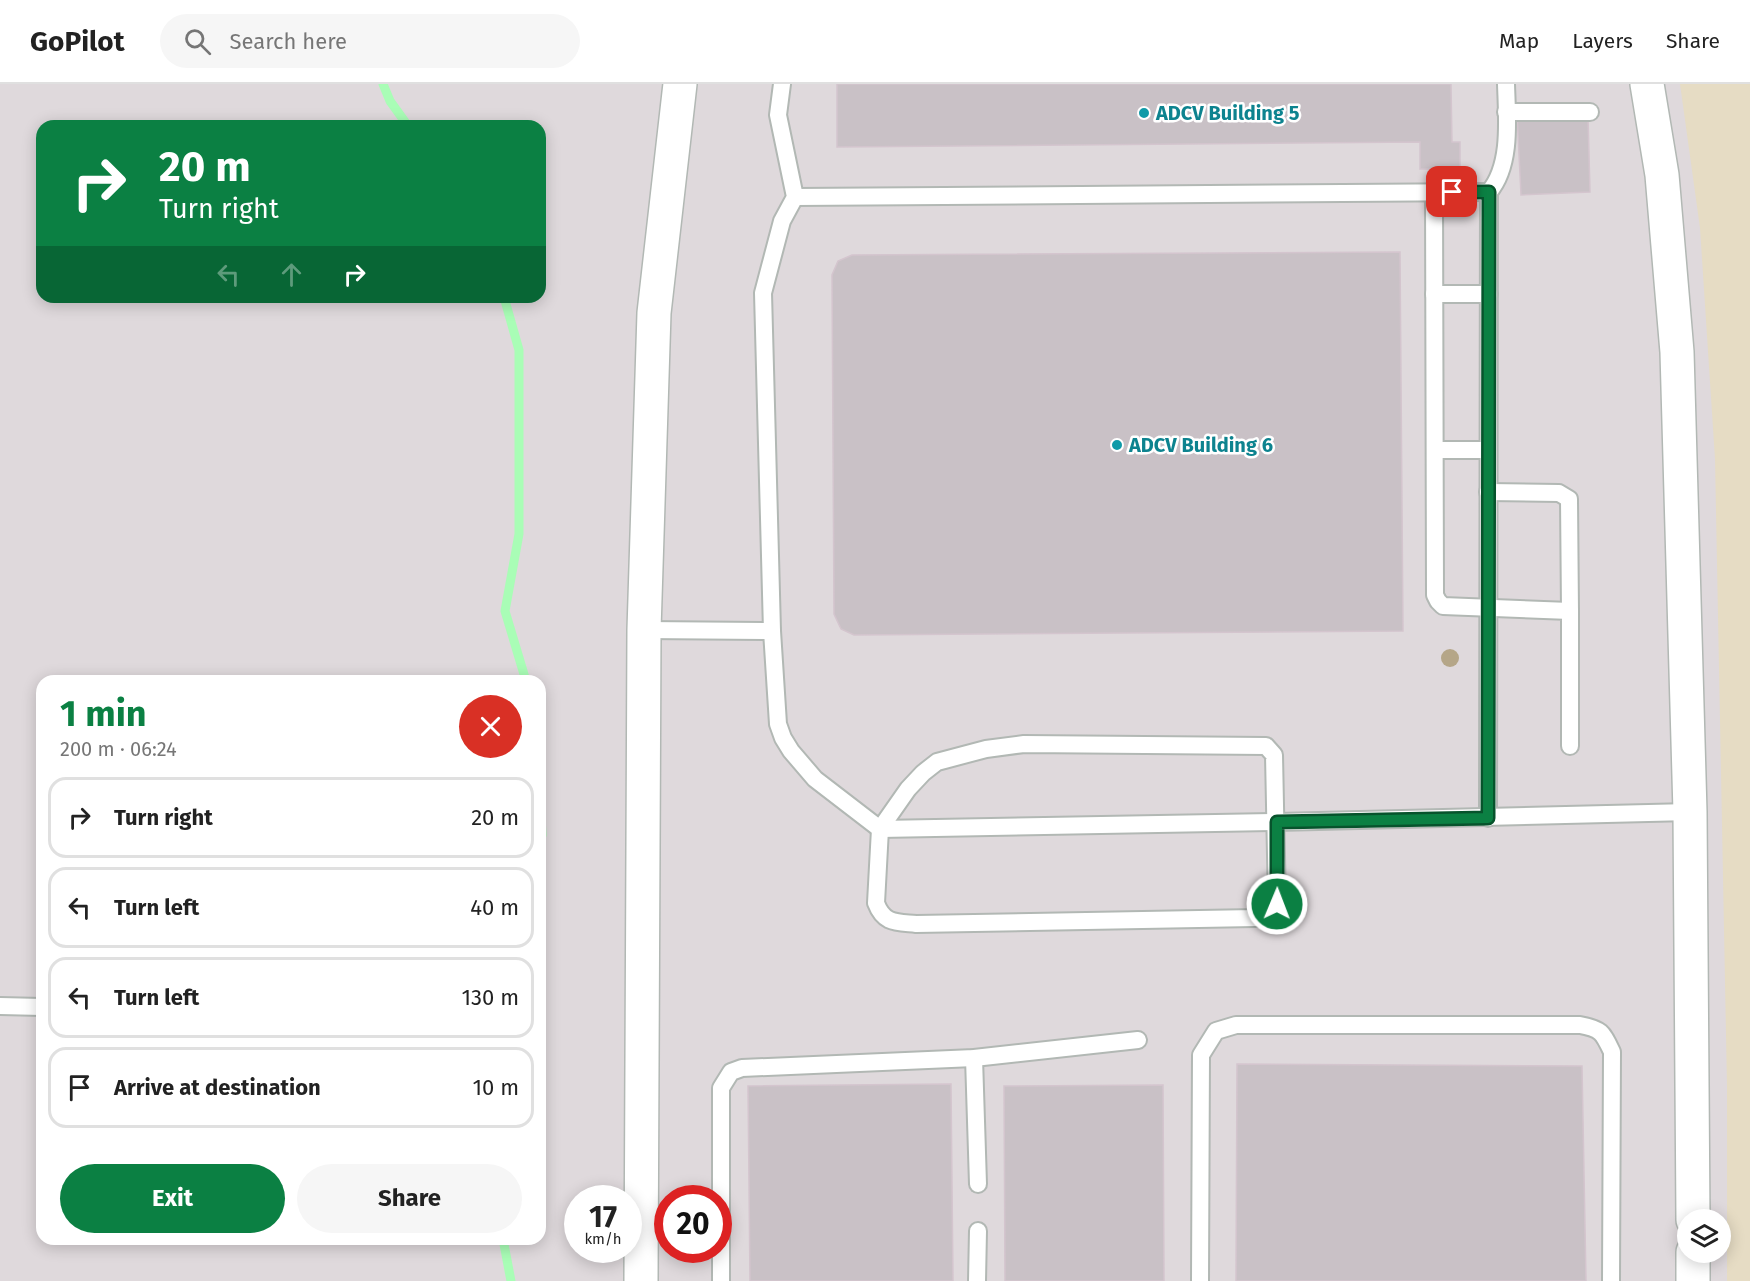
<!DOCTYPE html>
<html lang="en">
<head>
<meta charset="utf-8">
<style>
	:root { --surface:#fff; --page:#f6f6f6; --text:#222; --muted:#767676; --line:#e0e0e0; --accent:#0b8043 }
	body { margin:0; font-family:"Fira Sans",sans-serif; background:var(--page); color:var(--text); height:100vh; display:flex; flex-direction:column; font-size:22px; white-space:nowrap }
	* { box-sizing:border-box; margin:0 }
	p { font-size:20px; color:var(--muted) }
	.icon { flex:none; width:33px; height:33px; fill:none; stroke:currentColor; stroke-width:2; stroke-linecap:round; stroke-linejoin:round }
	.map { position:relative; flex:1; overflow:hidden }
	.panel { position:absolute; left:36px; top:591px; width:510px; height:570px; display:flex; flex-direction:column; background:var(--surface); border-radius:18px; box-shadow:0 3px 15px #0003 }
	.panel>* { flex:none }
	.top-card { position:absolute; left:36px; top:36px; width:510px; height:183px; border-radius:18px; box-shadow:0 3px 15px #0003; background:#0b8043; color:#fff; overflow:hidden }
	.controls { position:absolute; left:1677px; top:1125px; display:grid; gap:12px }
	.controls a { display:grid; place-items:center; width:54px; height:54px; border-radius:50%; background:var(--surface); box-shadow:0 3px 15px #0003; font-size:30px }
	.speed { position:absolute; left:564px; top:1101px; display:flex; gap:12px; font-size:30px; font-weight:700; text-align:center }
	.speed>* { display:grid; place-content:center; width:78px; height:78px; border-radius:50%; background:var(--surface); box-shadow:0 3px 15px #0003; line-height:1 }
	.speed small { font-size:15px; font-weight:400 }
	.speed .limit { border:9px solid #d22; background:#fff; color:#111 }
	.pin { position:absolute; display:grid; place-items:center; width:51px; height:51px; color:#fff; margin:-26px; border-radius:12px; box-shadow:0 3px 9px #0006 }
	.me { position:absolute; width:66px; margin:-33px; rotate:1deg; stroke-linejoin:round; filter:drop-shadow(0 0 4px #0008) }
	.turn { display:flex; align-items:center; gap:21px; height:126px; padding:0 24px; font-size:27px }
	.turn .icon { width:78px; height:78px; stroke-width:2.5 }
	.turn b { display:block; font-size:42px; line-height:51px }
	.lanes { display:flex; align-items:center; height:57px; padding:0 24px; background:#0003; justify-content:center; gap:30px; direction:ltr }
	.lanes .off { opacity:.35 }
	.round { display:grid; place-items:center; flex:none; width:63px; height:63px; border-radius:32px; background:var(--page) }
	.head { display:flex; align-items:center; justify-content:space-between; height:102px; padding:0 24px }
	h1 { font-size:36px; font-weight:700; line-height:45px; color:var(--accent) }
	.action { display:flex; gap:12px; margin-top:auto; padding:12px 24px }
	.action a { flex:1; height:69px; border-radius:36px; background:var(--accent); color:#fff; font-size:24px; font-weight:700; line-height:69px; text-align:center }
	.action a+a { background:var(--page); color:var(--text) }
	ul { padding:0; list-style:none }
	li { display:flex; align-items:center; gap:18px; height:81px; margin:0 12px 9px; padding:0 12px; border:3px solid var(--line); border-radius:18px }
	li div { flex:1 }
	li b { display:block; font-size:22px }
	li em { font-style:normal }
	header { display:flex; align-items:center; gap:36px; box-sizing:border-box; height:84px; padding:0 30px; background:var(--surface); border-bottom:2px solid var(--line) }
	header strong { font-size:28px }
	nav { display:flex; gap:33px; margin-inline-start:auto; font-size:21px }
	.search { width:420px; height:54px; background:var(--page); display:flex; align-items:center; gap:15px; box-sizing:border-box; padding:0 21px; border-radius:33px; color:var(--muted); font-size:22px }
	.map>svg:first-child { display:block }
	.industrial { fill:#dfd9dc; fill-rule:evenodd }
	.green { fill:#e6dcc4 }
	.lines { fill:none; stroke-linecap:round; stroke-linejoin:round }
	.stream { stroke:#a9fdb6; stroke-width:9 }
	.building { fill:#c9c1c6; stroke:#d4c5ce; stroke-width:1.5 }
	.lane-casing { stroke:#b2b8b4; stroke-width:20 }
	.street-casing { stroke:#b2b8b4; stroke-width:36 }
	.lane { stroke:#fff; stroke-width:16 }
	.street { stroke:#fff; stroke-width:33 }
	.tree { fill:#b5a688 }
	.route-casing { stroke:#07532c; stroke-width:15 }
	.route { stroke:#0b8043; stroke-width:10 }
	.culture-dot { fill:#0f9aa8; stroke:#fff; stroke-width:2 }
	.labels { text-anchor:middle; stroke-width:5; stroke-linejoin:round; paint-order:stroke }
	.culture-label { font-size:20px; font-weight:bold; fill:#0d838f; stroke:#fff; text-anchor:start }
</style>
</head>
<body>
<header>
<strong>GoPilot</strong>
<div class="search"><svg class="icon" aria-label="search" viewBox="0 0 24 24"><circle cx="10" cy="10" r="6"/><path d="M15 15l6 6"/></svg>Search here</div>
<nav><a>Map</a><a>Layers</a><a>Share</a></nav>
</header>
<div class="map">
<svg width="1750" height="1197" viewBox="0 0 1750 1197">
	<rect width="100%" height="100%" fill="#f0e6eb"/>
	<path class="industrial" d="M0,0h1750v1197h-1750zM42,42h498v171h-498zM42,597h498v558h-498zM578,1114h50v52h-50zM668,1114h50v52h-50zM1688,1136h32v32h-32z"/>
	<polygon class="green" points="1680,0 1750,0 1750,1197 1727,1197 1727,1002 1715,375 1700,144"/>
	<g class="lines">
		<g class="stream">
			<polyline points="383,0 390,17 408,42"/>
			<polyline points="504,213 519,266 519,450 505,527 526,597"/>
			<polyline points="540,714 542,751 540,756"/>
			<polyline points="503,1155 511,1197"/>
		</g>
	</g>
	<g class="building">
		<polygon points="837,0 1451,0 1452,58 1460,58 1460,85 1420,85 1420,58 837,63"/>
		<polygon points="1517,29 1588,33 1590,108 1521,111"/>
		<polygon points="1400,168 1403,547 854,551 841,545 834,530 832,191 838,177 852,171"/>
		<polygon points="1237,980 1582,982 1586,1197 1236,1197"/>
		<polygon points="951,1000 953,1197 750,1197 748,1002"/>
		<polygon points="1163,1001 1164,1197 1005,1197 1004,1002"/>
	</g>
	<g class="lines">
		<g class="lane-casing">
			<g id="lane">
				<polyline points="1506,28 1590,28"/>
				<polyline points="1434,107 1435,511 1438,517 1443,522 1570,527 1570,662"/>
				<polyline points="795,113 1489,108"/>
				<polyline points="1434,210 1489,210"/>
				<polyline points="1435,366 1488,366"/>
				<polyline points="1488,408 1559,409 1569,415 1570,527"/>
				<polyline points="644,546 772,547 763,209 782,137 795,113 778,31 782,0"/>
				<polyline points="772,547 778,640 783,654 791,667 815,695 880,745 1277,738 1690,728"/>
				<path d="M1024,660l242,2 8,9 3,150 -9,8 -13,5 -339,6c-20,-2 -32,0 -40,-21l4,-74 28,-40 15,-16 14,-11 49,-13z"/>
				<path d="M1488,734l1,-626c23,-27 18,-74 17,-108"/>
				<polyline points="0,922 42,923"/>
				<polyline points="974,974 978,1100"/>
				<polyline points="721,1197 721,1004 731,988 742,984 974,974 1138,956"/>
				<polyline points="977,1197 978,1147"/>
				<path d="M1200,1197l1,-226 15,-24 20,-6h344c22,4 23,8 32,27l-1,229"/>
			</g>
		</g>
		<g class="street-casing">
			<g id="street">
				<polyline points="1647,0 1662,91 1677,268 1690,728 1693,1136"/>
				<polyline points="1693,1168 1693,1197"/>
				<polyline points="641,1197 644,546 654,229 680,0"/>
			</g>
		</g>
		<use href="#lane" class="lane"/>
		<use href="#street" class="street"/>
	</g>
	<circle class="tree" cx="1450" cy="574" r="9"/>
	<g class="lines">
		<g class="route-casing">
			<polyline id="route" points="1277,820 1277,738 1488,734 1489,108 1452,108"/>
		</g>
		<use href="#route" class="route"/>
	</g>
	<g class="culture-dot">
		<circle cx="1144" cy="29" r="6"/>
		<circle cx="1117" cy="361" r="6"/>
	</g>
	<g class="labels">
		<g class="culture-label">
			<text x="1156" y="36">ADCV Building 5</text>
			<text x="1129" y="368">ADCV Building 6</text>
		</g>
	</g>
</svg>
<div class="controls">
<a><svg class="icon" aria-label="layers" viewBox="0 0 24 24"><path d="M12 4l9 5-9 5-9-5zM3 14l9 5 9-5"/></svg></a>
</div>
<div class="speed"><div>17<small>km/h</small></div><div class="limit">20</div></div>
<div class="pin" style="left:1452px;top:108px;background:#d93025"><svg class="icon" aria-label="arrive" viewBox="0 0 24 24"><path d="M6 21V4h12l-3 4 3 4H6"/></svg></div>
<svg class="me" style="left:1277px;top:820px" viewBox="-20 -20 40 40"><circle r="17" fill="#0b8043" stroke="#fff" stroke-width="3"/><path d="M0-11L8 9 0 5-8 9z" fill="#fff"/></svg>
<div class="top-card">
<div class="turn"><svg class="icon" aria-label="right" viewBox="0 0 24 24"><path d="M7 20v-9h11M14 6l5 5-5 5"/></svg><div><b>20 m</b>Turn right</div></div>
<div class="lanes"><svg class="icon off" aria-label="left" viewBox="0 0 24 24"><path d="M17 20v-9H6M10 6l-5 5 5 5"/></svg><svg class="icon off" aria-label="ahead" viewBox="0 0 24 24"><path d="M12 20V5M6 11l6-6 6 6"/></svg><svg class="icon" aria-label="right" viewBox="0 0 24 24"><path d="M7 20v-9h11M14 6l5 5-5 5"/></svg></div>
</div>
<section class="panel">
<div class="head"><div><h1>1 min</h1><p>200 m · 06:24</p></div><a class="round" style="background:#d93025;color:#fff"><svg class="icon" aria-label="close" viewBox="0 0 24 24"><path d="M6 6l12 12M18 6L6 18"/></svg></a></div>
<ul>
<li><svg class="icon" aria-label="right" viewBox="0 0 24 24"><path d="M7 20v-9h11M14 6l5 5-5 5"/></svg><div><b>Turn right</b></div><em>20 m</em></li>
<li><svg class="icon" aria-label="left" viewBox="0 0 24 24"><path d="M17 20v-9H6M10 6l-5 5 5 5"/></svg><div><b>Turn left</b></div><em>40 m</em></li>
<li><svg class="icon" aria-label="left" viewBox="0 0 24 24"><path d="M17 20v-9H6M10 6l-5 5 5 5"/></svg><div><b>Turn left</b></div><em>130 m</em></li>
<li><svg class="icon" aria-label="arrive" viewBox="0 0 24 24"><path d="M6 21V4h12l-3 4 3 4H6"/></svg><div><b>Arrive at destination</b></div><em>10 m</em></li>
</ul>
<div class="action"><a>Exit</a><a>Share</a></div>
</section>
</div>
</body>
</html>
